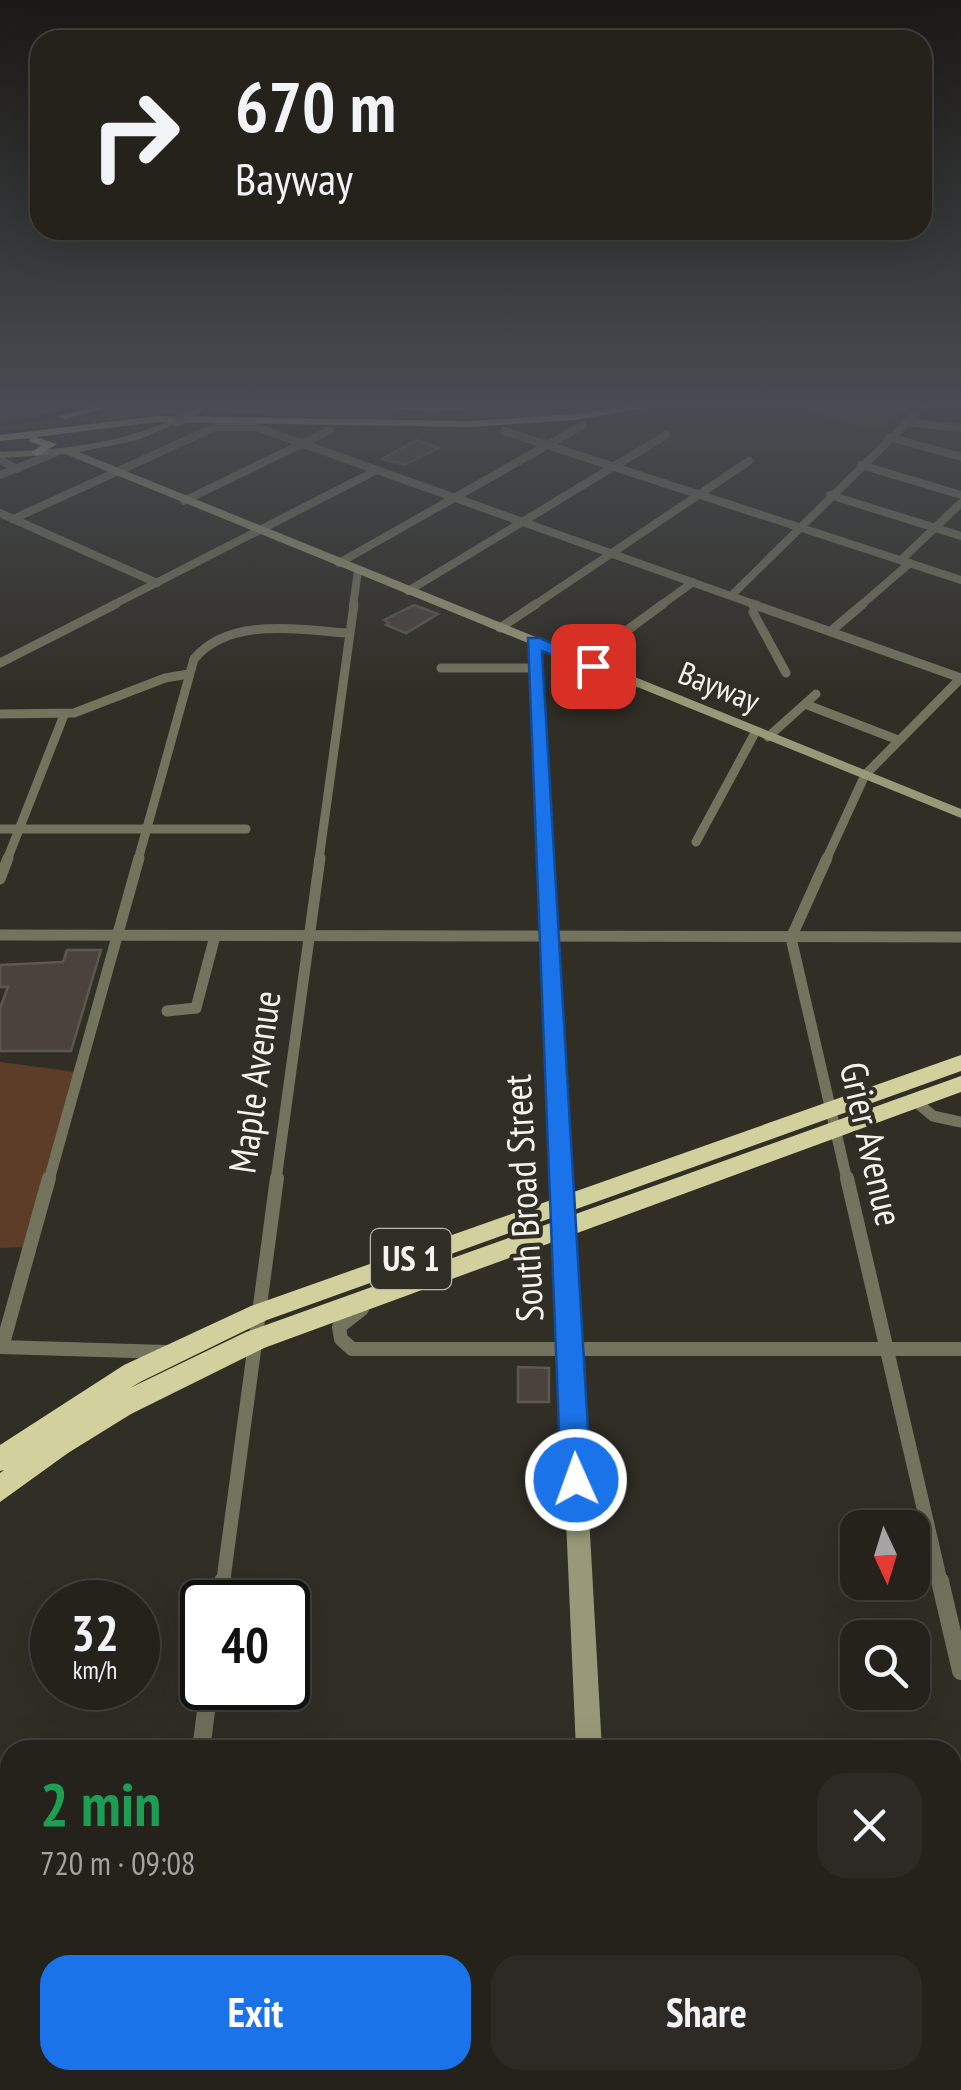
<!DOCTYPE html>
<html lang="en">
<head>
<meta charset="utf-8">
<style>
	:root { --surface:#25221c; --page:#2d2a25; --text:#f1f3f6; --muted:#a3a4a3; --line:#423f3b; --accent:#1a73e8 }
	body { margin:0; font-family:"PT Sans Narrow",sans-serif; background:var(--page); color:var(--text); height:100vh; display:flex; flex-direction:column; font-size:38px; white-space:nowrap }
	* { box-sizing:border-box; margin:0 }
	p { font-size:32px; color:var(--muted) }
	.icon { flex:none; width:55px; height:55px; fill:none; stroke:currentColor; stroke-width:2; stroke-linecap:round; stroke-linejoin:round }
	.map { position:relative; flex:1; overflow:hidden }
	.drawer { position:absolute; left:0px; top:1740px; width:962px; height:350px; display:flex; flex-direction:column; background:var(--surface); border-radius:30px 30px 0 0; box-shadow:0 10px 40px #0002,0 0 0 2px var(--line) }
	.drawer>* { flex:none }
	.hud { position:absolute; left:30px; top:30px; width:902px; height:210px; border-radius:30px; box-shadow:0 10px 40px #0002,0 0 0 2px var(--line); background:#25221c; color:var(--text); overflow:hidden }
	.needle { width:65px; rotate:176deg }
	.fabs { position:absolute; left:840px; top:1510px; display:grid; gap:20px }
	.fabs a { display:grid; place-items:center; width:90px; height:90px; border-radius:20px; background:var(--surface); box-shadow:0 10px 40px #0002,0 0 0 2px var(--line); font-size:50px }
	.speed { position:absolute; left:30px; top:1580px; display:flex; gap:20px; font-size:50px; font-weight:700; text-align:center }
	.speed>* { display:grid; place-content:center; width:130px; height:130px; border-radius:50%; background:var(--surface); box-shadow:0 10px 40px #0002,0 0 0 2px var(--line); line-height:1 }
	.speed small { font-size:25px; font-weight:400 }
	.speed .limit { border:5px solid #111; border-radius:15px; background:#fff; color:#111 }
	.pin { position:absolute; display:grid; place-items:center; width:85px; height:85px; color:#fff; margin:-42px; border-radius:20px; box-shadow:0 5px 15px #0006 }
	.me { position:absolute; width:110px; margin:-55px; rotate:358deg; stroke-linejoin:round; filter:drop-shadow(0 0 8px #0008) }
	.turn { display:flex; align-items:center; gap:35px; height:210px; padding:0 40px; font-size:45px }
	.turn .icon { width:130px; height:130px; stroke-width:2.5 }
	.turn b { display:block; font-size:70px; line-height:85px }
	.round { display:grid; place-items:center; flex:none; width:105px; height:105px; border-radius:30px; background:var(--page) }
	.headline { display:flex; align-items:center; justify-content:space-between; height:170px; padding:0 40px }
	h1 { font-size:60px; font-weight:700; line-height:75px; color:#1e9e55 }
	.action { display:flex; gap:20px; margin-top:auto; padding:20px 40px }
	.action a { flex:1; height:115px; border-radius:30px; background:var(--accent); color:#fff; font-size:40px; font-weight:700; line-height:115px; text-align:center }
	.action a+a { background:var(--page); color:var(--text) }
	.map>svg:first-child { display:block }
	.green { fill:#5d3c28 }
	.building { fill:#4a433c; stroke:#5e5750; stroke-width:2.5 }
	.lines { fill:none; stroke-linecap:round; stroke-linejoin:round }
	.street-far4 { stroke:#73735e; stroke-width:8 }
	.street-far3 { stroke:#73735e; stroke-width:9 }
	.street-far2 { stroke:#73735e; stroke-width:11 }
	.street-far1 { stroke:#73735e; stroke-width:14 }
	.street { stroke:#73735e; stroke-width:18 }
	.secondary { fill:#999979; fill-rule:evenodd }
	.highway { fill:#d2d19e; fill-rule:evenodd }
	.secondary-bridge { stroke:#999979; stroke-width:11 }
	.route { fill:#1a73e8; stroke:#114b97; stroke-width:2.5 }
	.labels { text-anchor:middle; stroke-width:8; stroke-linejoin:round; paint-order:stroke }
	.far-street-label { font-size:32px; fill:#f5f3ed; stroke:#312e26 }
	.shield { fill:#312e26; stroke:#bab8b1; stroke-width:2.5 }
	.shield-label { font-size:35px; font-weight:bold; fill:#f5f3ed }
	.street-label { font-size:38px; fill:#f5f3ed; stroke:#312e26 }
</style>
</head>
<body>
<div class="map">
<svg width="961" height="2090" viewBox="0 0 961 2090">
	<rect width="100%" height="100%" fill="#312e26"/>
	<g class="green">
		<polygon points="0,403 113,403 0,421"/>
		<polygon points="136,403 194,403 180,413 0,431 0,427 101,414"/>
		<path d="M220,403l196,8 236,-8c-149,24 -295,16 -445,9z"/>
		<polygon points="786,403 913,403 880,432"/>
		<polygon points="0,1062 76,1072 27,1247 0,1248"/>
	</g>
	<g class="building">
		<polygon points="416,440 439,448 405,465 382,459"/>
		<polygon points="414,605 438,614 406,633 386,625 389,623 384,620"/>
		<polygon points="67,950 101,950 71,1051 0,1051 0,1008 8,987 0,987 0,965 63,962"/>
		<polygon points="518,1367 549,1368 549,1402 518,1402"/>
	</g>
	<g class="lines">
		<g class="street-far4">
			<polyline points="906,422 961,428"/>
			<polyline points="504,431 961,580"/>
			<polyline points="889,437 961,457"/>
			<polyline points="0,455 2,461 17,469"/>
			<polyline points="861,465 961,495"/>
			<polyline points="0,475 55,453"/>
			<polyline points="830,495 961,536"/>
			<polyline points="184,501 330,430"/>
			<polyline points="0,513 157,583"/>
			<polyline points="13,519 215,427 256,427 759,606"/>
			<polyline points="901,560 961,503"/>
			<polyline points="339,563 583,425"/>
			<polyline points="408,591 666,435"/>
			<polyline points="731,596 927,403"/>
			<polyline points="111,606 377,470"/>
			<polyline points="353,606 358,571"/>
			<polyline points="533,606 749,461"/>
			<polyline points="660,606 693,582"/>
			<polyline points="860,606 910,563"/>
		</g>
		<g class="street-far3">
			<polyline points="752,604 961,678 865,775 826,860"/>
			<polyline points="756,605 753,612 786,673"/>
			<polyline points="500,628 536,604"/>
			<polyline points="831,631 863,604"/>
			<polyline points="584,662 663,604"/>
			<polyline points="0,663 116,604"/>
			<polyline points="441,668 535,668"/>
			<polyline points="805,704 898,740"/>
			<polyline points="0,714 74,713 165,678 189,674"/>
			<polyline points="768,737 816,694"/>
			<polyline points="0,829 246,829"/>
			<polyline points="696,842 756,731"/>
			<polyline points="7,860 64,715"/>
			<path d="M138,860l56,-201c36,-43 105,-29 155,-26"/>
			<polyline points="319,860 354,604"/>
		</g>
		<g class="street-far2">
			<polyline points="827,858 791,938 847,1180"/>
			<polyline points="0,879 8,858"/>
			<polyline points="0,935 961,937"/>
			<polyline points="167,1011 196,1008 215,936"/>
			<polyline points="915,1101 933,1116 961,1122"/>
			<polyline points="49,1180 139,858"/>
			<polyline points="276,1180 320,858"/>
		</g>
		<g class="street-far1">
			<polyline points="847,1178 941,1583"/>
			<polyline points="362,1309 339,1327 341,1339 352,1349 961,1349"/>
			<polyline points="0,1347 166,1352"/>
			<polyline points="2,1347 49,1178"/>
			<polyline points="223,1583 277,1178"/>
		</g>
		<g class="street">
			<polyline points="940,1581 961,1671"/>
			<polyline points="220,1602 223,1581"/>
			<polyline points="201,1750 209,1688"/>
			<polyline points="105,2090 243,2090"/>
		</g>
		<g class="secondary">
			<path d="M174,419l8,2 -44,19 -59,12 882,357v9l-420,-170 61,1102h-26l-48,-1107 -463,-189 -65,4v-6c61,-2 118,-8 174,-33z"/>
			<polygon points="591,2080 621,2080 622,2090 592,2090"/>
		</g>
		<g class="highway">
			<polygon points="106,403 127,403 65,419 59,416"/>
			<polygon points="295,403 543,403 538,406 433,411 300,406"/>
			<polygon points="645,403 675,403 574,420 469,427 157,422 36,437 57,444 37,456 31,453 41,445 30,442 30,438 0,441 0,435 157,416 469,421 574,414"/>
			<polygon points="961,1055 961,1071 267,1320 142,1381 130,1388 246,1332 961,1076 961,1092 264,1348 131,1414 68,1453 0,1502 0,1473 4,1470 0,1471 0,1445 124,1365 251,1306"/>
		</g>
		<polyline class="secondary-bridge" points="177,421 204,403"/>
	</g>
	<linearGradient id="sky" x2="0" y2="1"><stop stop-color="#1b1915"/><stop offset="0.58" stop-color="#484c52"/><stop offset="1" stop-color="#484c52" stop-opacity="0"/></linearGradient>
	<rect width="961" height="696" fill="url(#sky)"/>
	<polygon class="route" points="528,638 540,638 601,666 593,670 542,651 591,1480 586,1490 576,1494 565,1490 561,1480"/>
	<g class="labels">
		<g class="far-street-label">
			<text transform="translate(719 687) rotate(22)" y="11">Bayway</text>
		</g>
		<rect class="shield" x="371" y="1229" width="80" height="60" rx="8"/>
		<g class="shield-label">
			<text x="411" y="1271">US 1</text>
		</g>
		<g class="street-label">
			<text transform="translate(255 1082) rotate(-82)" y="13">Maple Avenue</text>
			<text transform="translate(871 1144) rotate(77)" y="13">Grier Avenue</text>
			<text transform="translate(524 1198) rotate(-93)" y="13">South Broad Street</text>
		</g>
	</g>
</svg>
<div class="fabs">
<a><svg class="needle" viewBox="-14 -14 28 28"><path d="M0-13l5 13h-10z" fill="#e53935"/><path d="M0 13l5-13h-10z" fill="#a3a4a3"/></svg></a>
<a><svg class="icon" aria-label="search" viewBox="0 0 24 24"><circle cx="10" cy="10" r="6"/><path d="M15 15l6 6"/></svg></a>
</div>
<div class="speed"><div>32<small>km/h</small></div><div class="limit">40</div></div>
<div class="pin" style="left:593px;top:666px;background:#d93025"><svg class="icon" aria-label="arrive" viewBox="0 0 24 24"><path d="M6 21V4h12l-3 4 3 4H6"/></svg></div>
<svg class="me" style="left:576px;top:1480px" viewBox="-20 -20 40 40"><circle r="17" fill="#1a73e8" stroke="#fff" stroke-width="3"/><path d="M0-11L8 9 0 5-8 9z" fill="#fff"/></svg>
<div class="hud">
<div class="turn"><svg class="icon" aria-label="right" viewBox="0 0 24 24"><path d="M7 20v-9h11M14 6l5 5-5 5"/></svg><div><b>670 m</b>Bayway</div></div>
</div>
<section class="drawer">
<div class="headline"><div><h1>2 min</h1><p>720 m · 09:08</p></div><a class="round"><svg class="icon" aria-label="close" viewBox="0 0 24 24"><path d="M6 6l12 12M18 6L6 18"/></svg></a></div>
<div class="action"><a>Exit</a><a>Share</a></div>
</section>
</div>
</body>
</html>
